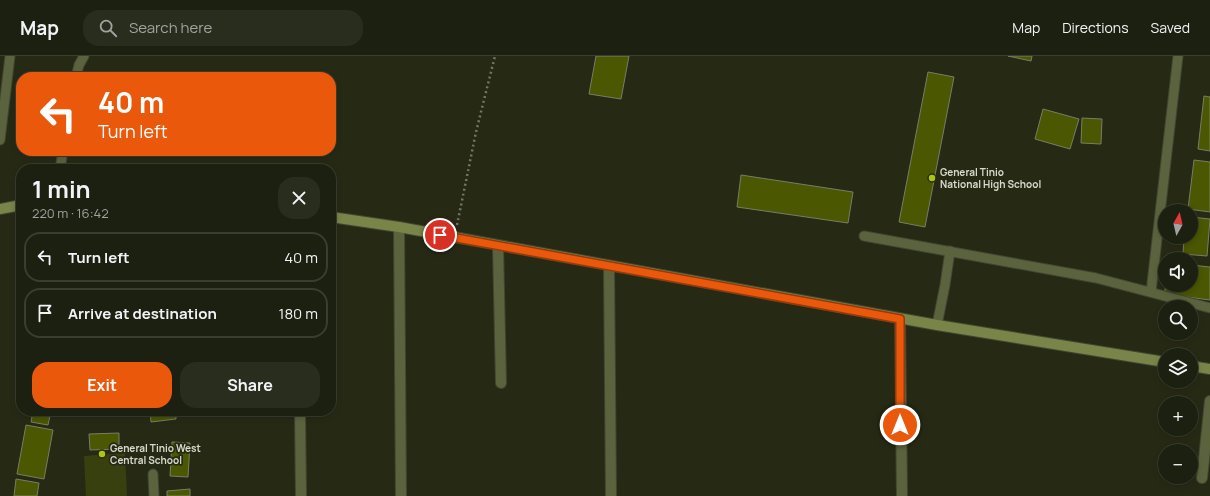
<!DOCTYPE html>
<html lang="en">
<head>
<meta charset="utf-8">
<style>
	:root { --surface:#1c2010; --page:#292d1e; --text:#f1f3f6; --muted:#a0a39f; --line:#3a3e30; --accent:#ea580c }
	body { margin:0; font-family:Manrope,sans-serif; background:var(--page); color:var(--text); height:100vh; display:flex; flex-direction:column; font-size:15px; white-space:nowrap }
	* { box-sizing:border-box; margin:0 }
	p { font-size:13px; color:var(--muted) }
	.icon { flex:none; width:22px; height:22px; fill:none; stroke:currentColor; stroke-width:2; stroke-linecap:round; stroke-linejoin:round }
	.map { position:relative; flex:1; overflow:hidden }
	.sheet { position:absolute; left:16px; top:108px; width:320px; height:252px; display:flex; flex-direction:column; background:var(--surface); border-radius:16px; box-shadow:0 2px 6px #0003,0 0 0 1px var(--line) }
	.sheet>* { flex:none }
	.top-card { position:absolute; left:16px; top:16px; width:320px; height:84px; border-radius:16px; box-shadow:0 2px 6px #0003,0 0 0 1px var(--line); background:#ea580c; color:#fff; overflow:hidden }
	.needle { width:26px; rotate:8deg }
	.tools { position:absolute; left:1158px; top:148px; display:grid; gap:8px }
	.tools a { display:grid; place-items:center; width:40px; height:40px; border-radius:50%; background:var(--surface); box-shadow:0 2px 6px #0003,0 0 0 1px var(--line); font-size:20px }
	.pin { position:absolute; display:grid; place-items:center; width:34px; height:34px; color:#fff; margin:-17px; border:2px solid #fff; border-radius:50%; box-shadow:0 1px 4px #0007 }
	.me { position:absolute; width:44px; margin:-22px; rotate:0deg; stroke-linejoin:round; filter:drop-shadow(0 0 3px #0008) }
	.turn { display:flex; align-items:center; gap:14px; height:84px; padding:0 16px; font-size:18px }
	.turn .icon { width:52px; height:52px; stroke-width:2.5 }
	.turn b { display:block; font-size:28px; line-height:34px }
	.round { display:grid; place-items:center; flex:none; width:42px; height:42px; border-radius:16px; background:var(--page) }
	.summary { display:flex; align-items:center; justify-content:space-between; height:68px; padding:0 16px }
	h1 { font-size:24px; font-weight:700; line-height:30px }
	.action { display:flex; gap:8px; margin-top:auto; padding:8px 16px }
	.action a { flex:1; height:46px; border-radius:16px; background:var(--accent); color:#fff; font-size:16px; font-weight:700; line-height:46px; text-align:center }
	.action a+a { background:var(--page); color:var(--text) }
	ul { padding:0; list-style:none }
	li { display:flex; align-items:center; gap:12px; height:50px; margin:0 8px 6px; padding:0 8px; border:2px solid var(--line); border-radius:16px }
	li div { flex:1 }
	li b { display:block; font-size:15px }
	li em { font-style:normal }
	header { display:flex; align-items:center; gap:24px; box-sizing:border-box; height:56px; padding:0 20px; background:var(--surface); border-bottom:1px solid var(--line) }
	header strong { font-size:19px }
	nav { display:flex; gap:22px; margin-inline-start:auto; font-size:14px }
	.search { width:280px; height:36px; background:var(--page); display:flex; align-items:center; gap:10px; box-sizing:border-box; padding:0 14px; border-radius:16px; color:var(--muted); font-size:15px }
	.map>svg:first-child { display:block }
	.green { fill:#384010 }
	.building { fill:#4b5701; stroke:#787e65 }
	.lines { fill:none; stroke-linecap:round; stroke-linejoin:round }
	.lane-casing { stroke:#424632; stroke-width:11 }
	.street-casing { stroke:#424632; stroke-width:12 }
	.secondary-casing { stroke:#424632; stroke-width:12 }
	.path { stroke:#737765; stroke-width:2.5; stroke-dasharray:2 3; stroke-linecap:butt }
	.lane { stroke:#5b633e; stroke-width:9 }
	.street { stroke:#5b633e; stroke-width:10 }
	.secondary { stroke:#788448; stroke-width:10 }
	.route-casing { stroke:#983908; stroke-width:10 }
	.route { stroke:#ea580c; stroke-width:7 }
	.poi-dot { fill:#adc60d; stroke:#262a15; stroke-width:1.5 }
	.labels { text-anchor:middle; stroke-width:3.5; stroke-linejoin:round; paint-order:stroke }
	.poi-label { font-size:10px; font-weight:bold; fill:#d6d9cc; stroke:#262a15; text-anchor:start }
</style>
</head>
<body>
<header>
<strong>Map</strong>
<div class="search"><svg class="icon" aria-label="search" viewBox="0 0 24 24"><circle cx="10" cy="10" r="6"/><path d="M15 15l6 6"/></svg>Search here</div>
<nav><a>Map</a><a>Directions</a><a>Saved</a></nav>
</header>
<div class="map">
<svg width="1210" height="440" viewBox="0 0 1210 440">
	<rect width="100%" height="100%" fill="#262a15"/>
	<polygon class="green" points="125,397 127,440 86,440 84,400"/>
	<g class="building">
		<polygon points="596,0 629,0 621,43 589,38"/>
		<polygon points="1008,0 1032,0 1031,5"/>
		<polygon points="928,16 954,21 925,171 899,166"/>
		<polygon points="1204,40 1210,41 1210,95 1198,93"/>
		<polygon points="1043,53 1079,63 1070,93 1035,83"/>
		<polygon points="1082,62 1102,63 1101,88 1081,87"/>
		<polygon points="1194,104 1210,106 1210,156 1188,153"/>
		<polygon points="741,119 853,136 848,167 737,151"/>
		<polygon points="1191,161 1210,163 1207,200 1183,198 1184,181 1191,181"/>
		<polygon points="1191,209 1210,211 1210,244 1164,238 1166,229 1191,229"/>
		<polygon points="33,355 51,355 48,369 31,366"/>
		<polygon points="150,355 176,355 176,363 151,366"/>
		<polygon points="26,369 53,374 44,423 17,418"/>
		<polygon points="119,377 119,393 90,394 89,378"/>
		<polygon points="172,386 190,387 188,421 170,420"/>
		<polygon points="16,423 39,427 37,440 14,440"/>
		<polygon points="190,433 190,440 167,440 167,435"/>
	</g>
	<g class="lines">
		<g class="lane-casing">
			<g id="lane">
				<polyline points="76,21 79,9 84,0"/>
				<polyline points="0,84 10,0"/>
				<polyline points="60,113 63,95"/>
				<polyline points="864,180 1096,222 1210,252"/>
				<polyline points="1151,236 1178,0"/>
				<polyline points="937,269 945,229 950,195"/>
				<polyline points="153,418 154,440"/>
			</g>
		</g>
		<g class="street-casing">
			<g id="street">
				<polyline points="399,171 401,440"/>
				<polyline points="498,190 501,327"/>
				<polyline points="609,210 611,440"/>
				<polyline points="900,263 902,440"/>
				<polyline points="300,355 301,440"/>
				<polyline points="1202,422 1210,345"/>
			</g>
		</g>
		<g class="secondary-casing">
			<g id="secondary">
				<polyline points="0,153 21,149"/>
				<polyline points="331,161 399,171 937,269 1165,306"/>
				<polyline points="1191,310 1210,313"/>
			</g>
		</g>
		<polyline class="path" points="457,169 476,76 495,0"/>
		<use href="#lane" class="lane"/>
		<use href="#street" class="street"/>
		<use href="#secondary" class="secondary"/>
	</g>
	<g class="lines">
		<g class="route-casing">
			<polyline id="route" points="440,179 900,263 900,369"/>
		</g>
		<use href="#route" class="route"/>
	</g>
	<g class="poi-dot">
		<circle cx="932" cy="122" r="4"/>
		<circle cx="102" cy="398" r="4"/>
	</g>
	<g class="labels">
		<g class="poi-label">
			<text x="940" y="120">General Tinio<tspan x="940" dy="12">National High School</tspan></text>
			<text x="110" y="396">General Tinio West<tspan x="110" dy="12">Central School</tspan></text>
		</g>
	</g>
</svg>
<div class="tools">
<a><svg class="needle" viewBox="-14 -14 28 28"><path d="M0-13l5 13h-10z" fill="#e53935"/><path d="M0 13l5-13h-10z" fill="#a0a39f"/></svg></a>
<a><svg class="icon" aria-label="sound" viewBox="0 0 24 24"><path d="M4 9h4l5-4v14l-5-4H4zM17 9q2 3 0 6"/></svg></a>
<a><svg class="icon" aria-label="search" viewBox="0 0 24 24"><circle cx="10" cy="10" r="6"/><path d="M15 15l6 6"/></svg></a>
<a><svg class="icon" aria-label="layers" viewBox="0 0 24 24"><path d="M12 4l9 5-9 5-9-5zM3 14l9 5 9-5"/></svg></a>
<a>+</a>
<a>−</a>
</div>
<div class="pin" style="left:440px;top:179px;background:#d93025"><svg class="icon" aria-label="arrive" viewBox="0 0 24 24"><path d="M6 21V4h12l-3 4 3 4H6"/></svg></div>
<svg class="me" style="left:900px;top:369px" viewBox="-20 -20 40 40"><circle r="17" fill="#ea580c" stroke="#fff" stroke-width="3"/><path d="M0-11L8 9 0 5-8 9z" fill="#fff"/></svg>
<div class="top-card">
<div class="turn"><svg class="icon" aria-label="left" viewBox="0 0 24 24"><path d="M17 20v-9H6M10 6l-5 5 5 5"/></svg><div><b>40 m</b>Turn left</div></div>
</div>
<section class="sheet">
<div class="summary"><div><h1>1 min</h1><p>220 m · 16:42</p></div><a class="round"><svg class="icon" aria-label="close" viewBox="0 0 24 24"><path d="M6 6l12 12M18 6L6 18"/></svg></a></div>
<ul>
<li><svg class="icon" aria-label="left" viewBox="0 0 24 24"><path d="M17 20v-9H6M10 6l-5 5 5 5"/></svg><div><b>Turn left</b></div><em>40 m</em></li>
<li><svg class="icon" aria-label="arrive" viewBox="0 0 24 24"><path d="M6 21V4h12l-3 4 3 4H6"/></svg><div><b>Arrive at destination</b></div><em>180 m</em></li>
</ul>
<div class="action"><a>Exit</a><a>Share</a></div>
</section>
</div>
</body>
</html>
